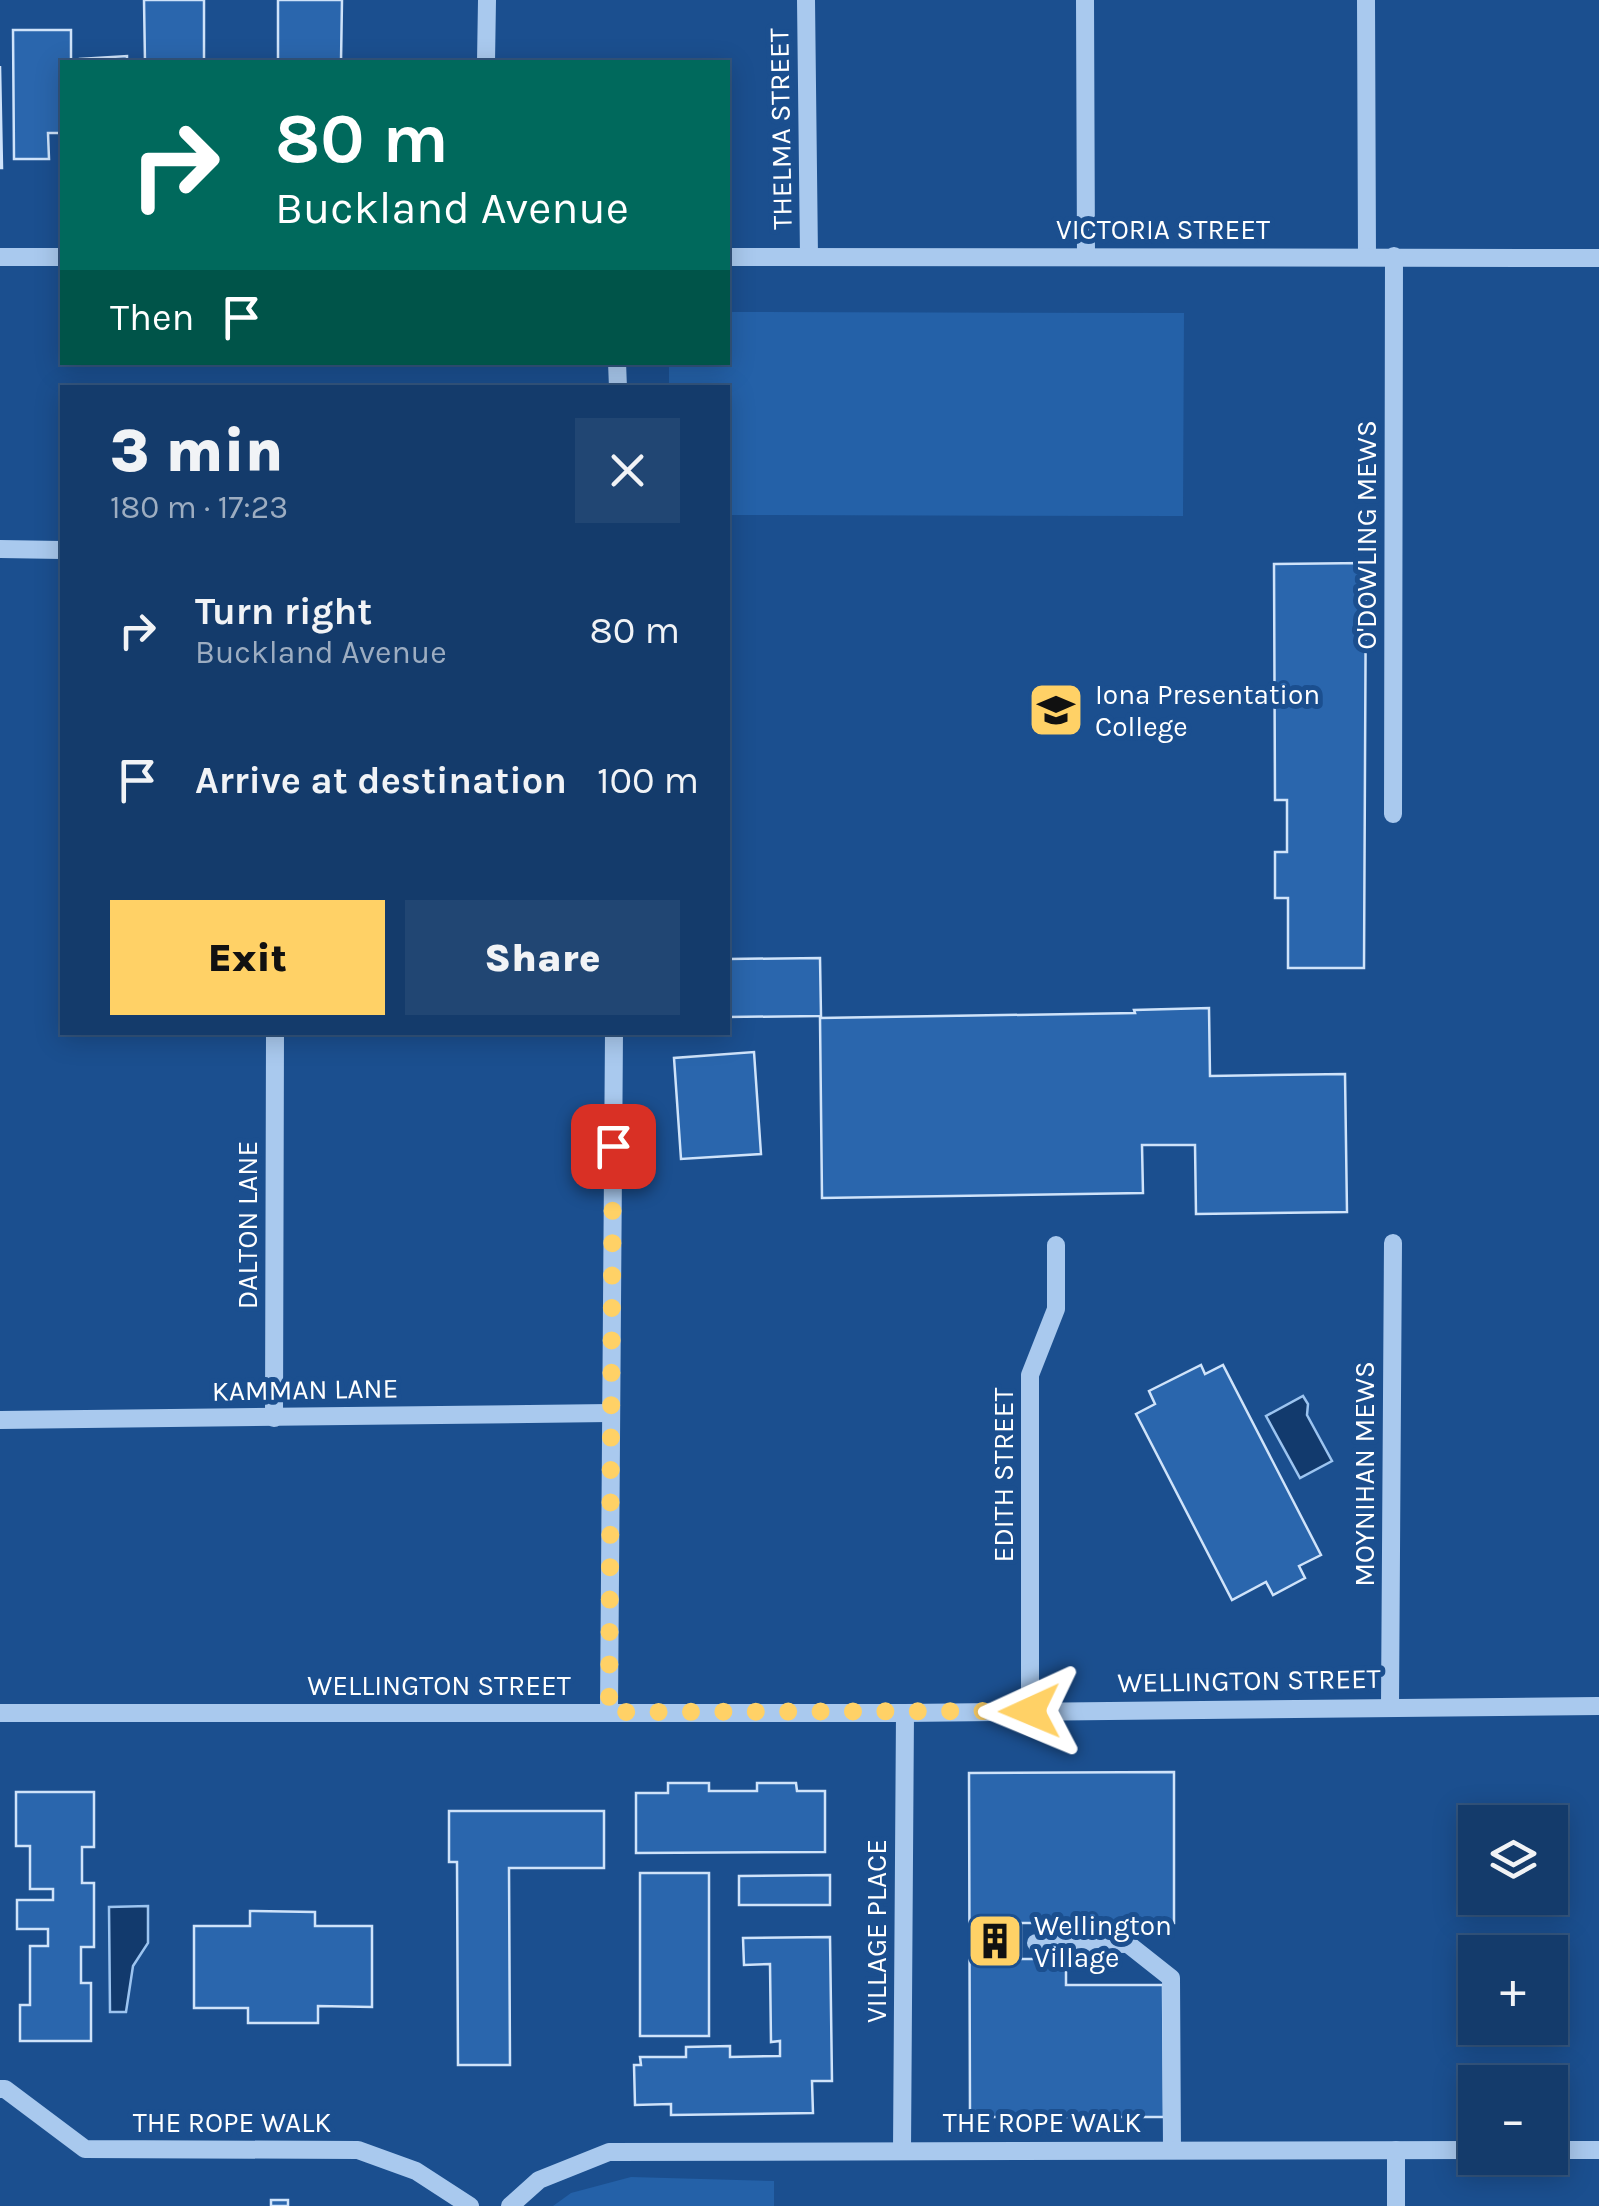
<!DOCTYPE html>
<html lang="en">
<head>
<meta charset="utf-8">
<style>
	:root { --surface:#143b6b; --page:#214673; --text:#f1f3f6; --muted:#9dadc1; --line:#33557e; --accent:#ffd166 }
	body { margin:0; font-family:Karla,sans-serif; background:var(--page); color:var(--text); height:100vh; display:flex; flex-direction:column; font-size:38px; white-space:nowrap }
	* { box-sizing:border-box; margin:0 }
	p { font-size:32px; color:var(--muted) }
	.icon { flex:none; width:55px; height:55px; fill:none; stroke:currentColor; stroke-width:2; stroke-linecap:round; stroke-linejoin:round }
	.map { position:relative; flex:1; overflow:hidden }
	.details { position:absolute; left:60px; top:385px; width:670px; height:650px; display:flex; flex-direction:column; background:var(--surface); border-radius:0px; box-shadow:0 5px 25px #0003,0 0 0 2px var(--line) }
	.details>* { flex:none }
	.top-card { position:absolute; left:60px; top:60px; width:670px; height:305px; border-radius:0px; box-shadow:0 5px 25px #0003,0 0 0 2px var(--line); background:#00695c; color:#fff; overflow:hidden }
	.controls { position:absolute; left:1458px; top:1805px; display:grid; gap:20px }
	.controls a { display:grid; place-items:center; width:110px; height:110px; border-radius:0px; background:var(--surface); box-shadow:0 5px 25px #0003,0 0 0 2px var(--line); font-size:50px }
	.pin { position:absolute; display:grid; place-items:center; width:85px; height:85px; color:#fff; margin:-42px; border-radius:20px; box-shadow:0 5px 15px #0006 }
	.me { position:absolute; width:110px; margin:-55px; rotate:269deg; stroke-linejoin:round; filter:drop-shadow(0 0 8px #0008) }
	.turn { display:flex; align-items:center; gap:35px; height:210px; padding:0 50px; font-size:45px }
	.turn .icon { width:130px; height:130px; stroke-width:2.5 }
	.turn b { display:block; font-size:70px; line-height:85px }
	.then { display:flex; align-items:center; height:95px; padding:0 50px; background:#0003; gap:20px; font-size:38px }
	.round { display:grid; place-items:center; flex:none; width:105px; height:105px; border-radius:0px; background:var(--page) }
	.summary { display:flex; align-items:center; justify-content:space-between; height:170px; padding:0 50px }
	h1 { font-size:60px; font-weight:800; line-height:75px }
	.primary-button { display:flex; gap:20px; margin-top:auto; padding:20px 50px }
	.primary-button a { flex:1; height:115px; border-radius:0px; background:var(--accent); color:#111; font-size:40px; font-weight:800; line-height:115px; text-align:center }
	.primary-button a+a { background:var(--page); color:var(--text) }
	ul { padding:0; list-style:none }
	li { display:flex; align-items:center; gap:30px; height:150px; padding:0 50px }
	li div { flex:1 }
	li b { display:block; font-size:38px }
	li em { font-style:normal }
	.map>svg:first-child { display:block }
	.green { fill:#2461a8 }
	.water { fill:#123a6d; stroke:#9cc4f0; stroke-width:2.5 }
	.building { fill:#2a66ad; stroke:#cfe3fa; stroke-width:2.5 }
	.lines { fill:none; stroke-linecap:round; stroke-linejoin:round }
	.minor { stroke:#a9c9ee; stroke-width:18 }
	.route { stroke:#ffd166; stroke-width:18; stroke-dasharray:0 32.4 }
	.labels { text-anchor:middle; stroke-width:10; stroke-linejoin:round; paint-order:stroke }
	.street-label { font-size:28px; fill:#fff; stroke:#1b4f8f }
	.poi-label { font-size:28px; fill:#fff; stroke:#1b4f8f; text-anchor:start }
</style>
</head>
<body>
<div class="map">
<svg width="1599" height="2206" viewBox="0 0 1599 2206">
	<rect width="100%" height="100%" fill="#1b4f8f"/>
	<g class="green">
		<polygon points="728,312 1184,313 1183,516 728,515 728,388 669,387 669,363 728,362"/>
		<polygon points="631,2177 774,2181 774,2206 553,2206 571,2193"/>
	</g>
	<g class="water">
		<polygon points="1303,1396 1308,1404 1307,1415 1332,1461 1300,1478 1266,1416"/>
		<polygon points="148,1906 148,1943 133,1966 126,2012 110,2012 109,1907"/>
	</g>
	<g class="building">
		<polygon points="144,0 204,0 204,62 145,62"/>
		<polygon points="278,0 342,0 341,62 278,61"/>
		<polygon points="13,30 71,30 71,62 62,62 62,133 48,133 49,159 14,159"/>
		<polygon points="127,56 127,62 80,62 80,59"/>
		<rect x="210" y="61" width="53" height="1"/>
		<polygon points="0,66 2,168 0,168"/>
		<polygon points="1366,563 1364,968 1288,968 1288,898 1275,898 1275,852 1287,852 1287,800 1275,800 1274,564"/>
		<polygon points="820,958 821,1016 728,1017 728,959"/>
		<polygon points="1209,1008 1210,1076 1345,1074 1347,1212 1196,1214 1195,1145 1142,1145 1143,1193 822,1198 820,1018 1135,1013 1134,1010"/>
		<polygon points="754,1052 761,1154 681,1159 674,1058"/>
		<polygon points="1201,1365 1205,1374 1223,1365 1321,1555 1299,1566 1305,1578 1273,1595 1266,1582 1232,1600 1136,1414 1155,1404 1149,1391"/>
		<polygon points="1174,1772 1174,1923 1021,1923 1021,1959 1066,1959 1066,1985 1163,1985 1164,2117 970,2117 969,1773"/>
		<polygon points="668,1783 709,1783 709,1791 757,1791 757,1783 796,1783 797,1791 825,1791 825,1852 636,1853 636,1793 668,1793"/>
		<polygon points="16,1792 94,1792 94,1847 82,1847 82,1883 94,1883 94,1947 81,1947 81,1983 91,1983 91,2041 20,2041 20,2005 30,2005 30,1946 48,1946 48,1929 17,1929 17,1900 53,1900 53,1889 30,1889 30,1846 16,1846"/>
		<polygon points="449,1811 604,1811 604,1868 509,1868 510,2065 458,2065 457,1862 449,1862"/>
		<rect x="640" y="1873" width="69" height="163"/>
		<polygon points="830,1875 830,1905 739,1905 739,1876"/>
		<polygon points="250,1911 315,1912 315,1926 372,1926 372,2007 318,2006 318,2023 248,2023 248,2008 194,2008 194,1926 250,1926"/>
		<polygon points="830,1937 832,2081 812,2081 813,2113 671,2115 671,2104 635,2105 634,2065 641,2065 640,2057 686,2057 686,2047 730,2046 730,2057 780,2056 780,2041 771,2042 770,1964 744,1965 743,1938"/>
		<rect x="271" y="2200" width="17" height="6"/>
	</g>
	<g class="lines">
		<g class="minor">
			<polyline points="806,0 809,257"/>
			<polyline points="1085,0 1086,257"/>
			<polyline points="1366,0 1367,256"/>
			<polyline points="486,62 487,0"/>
			<polyline points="0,257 62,257"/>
			<polyline points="728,257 1599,258"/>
			<polyline points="617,362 618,388"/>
			<polyline points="0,549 62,550"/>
			<polyline points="1393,814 1394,256"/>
			<polyline points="274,1418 275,1032"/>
			<polyline points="0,1420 610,1413"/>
			<polyline points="1390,1706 1393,1243"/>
			<polyline points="1030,1711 1030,1375 1056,1309 1056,1245"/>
			<polyline points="609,1712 614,1032"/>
			<polyline points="0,1713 905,1713 1599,1706"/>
			<polyline points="1036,1943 1128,1944 1171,1978 1172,2150"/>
			<polyline points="0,2089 5,2089 85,2149 358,2150 416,2171 470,2206"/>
			<polyline points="902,2150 905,1713"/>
			<polyline points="1396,2150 1396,2206"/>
			<polyline points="1550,2150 1599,2150"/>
			<polyline points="510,2206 539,2180 609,2152 1475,2150"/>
		</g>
	</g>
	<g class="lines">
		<polyline class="route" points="613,1146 609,1712 1030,1711"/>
	</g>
	<defs>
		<g id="school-square" transform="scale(2.875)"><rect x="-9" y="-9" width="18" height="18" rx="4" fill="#ffd166" stroke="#1b4f8f"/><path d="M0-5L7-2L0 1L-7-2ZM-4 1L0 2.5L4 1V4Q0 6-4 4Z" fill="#111"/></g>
		<g id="building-square" transform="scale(2.875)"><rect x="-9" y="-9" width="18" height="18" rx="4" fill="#ffd166" stroke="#1b4f8f"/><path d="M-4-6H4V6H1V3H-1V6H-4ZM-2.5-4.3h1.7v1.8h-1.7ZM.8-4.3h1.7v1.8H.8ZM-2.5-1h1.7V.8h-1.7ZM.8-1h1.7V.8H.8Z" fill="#111"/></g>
	</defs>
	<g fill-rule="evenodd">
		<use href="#school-square" x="1056" y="710"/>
		<use href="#building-square" x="995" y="1941"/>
	</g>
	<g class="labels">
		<g class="street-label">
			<text transform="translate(780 129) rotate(-91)" y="10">THELMA STREET</text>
			<text x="1163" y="239">VICTORIA STREET</text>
			<text transform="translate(1366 535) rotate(-90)" y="10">O'DOWLING MEWS</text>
			<text transform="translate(247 1225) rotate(-90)" y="10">DALTON LANE</text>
			<text transform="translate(305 1389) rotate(-1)" y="10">KAMMAN LANE</text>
			<text transform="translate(1364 1474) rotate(-90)" y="10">MOYNIHAN MEWS</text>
			<text transform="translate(1003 1475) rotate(-90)" y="10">EDITH STREET</text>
			<text transform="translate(1249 1680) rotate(-1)" y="10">WELLINGTON STREET</text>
			<text x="439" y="1695">WELLINGTON STREET</text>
			<text transform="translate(876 1931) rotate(-90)" y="10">VILLAGE PLACE</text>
			<text x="232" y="2132">THE ROPE WALK</text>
			<text x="1042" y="2132">THE ROPE WALK</text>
		</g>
		<g class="poi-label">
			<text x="1095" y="704">Iona Presentation<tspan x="1095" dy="32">College</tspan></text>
			<text x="1034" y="1935">Wellington<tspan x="1034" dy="32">Village</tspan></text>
		</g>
	</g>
</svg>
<div class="controls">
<a><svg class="icon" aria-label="layers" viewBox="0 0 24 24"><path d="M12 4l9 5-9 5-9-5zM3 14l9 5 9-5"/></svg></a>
<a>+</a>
<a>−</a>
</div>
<div class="pin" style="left:613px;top:1146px;background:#d93025"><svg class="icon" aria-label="arrive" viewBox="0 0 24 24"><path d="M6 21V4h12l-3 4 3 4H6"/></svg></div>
<svg class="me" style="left:1030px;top:1711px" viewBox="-20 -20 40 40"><path d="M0-17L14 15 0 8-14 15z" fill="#ffd166" stroke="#fff" stroke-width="4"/></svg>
<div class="top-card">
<div class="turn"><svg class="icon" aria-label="right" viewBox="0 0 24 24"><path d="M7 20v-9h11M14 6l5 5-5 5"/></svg><div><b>80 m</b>Buckland Avenue</div></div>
<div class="then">Then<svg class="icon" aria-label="arrive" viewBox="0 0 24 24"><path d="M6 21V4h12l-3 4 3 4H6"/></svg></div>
</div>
<section class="details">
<div class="summary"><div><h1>3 min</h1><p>180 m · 17:23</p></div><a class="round"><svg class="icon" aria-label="close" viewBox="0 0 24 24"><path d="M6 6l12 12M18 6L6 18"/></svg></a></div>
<ul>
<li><svg class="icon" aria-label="right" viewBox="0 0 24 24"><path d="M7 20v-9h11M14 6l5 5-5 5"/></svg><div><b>Turn right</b><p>Buckland Avenue</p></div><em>80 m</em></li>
<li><svg class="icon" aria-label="arrive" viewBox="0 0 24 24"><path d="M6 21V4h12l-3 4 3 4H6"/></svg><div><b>Arrive at destination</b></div><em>100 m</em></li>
</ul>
<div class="primary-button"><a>Exit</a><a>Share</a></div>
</section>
</div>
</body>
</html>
